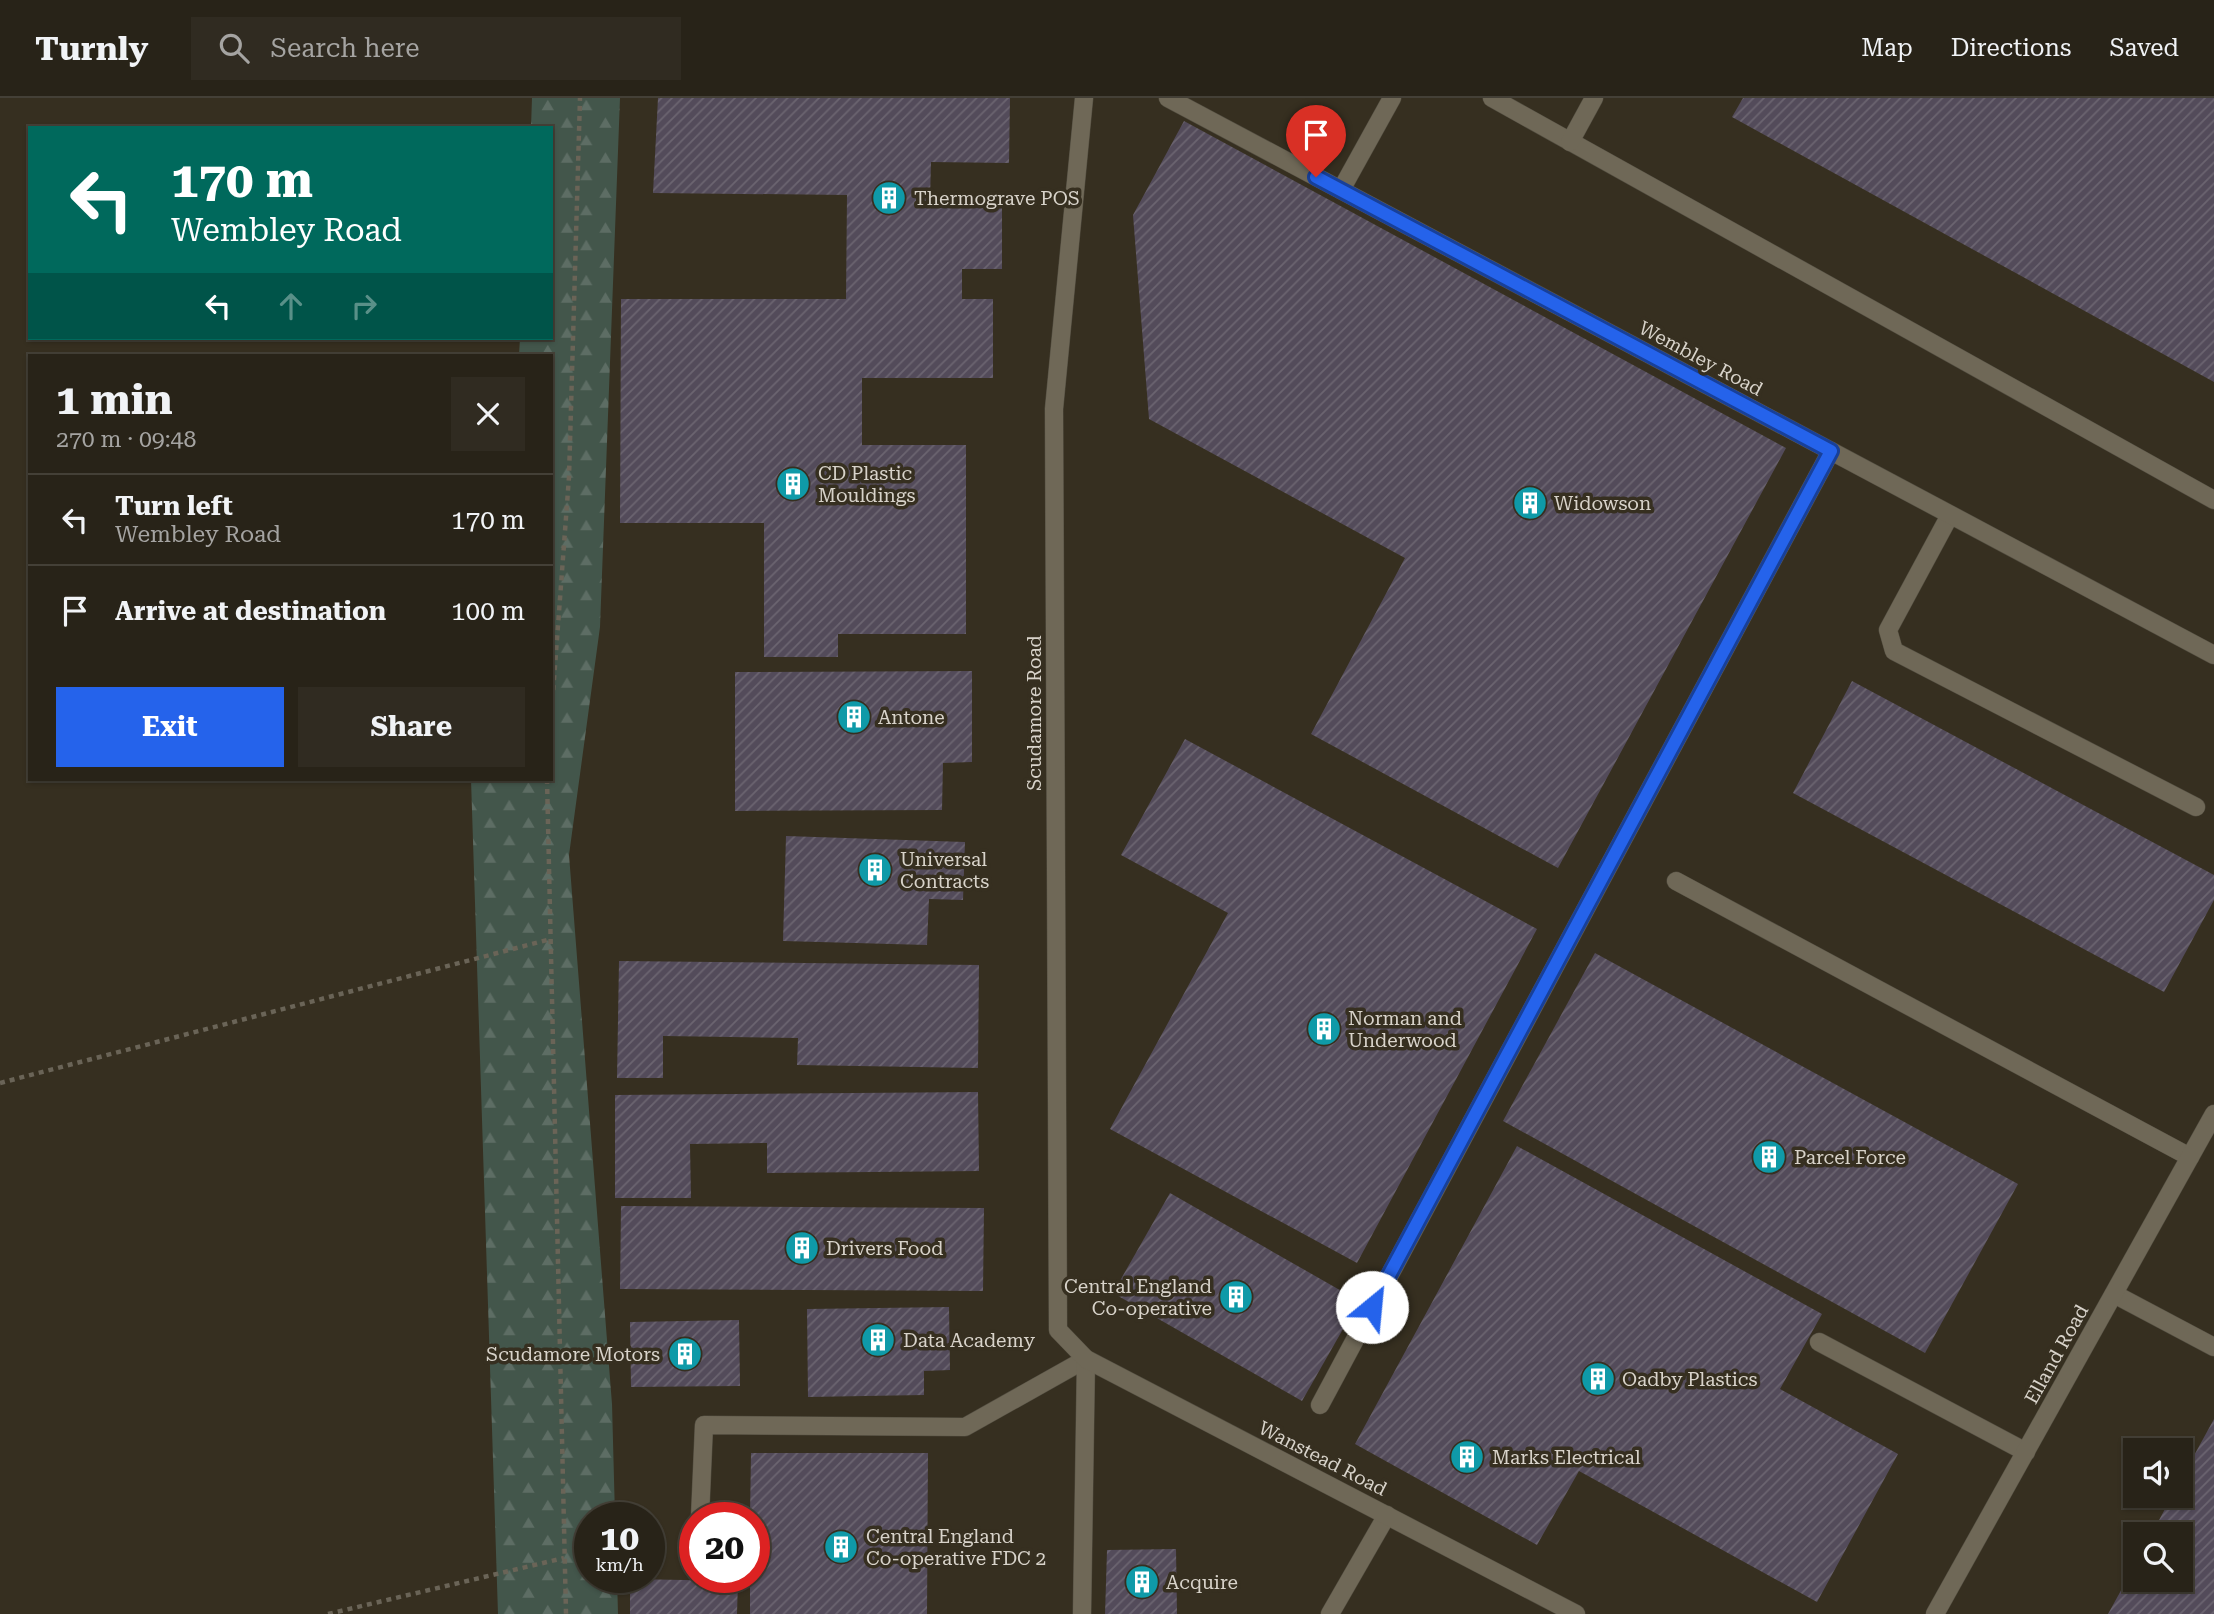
<!DOCTYPE html>
<html lang="en">
<head>
<meta charset="utf-8">
<style>
	:root { --surface:#282318; --page:#302b21; --text:#f1f3f6; --muted:#a5a4a2; --line:#444037; --accent:#2563eb }
	body { margin:0; font-family:"Roboto Serif",serif; background:var(--page); color:var(--text); height:100vh; display:flex; flex-direction:column; font-size:26px; white-space:nowrap }
	* { box-sizing:border-box; margin:0 }
	p { font-size:23px; color:var(--muted) }
	.icon { flex:none; width:38px; height:38px; fill:none; stroke:currentColor; stroke-width:2; stroke-linecap:round; stroke-linejoin:round }
	.map { position:relative; flex:1; overflow:hidden }
	.panel { position:absolute; left:28px; top:256px; width:525px; height:427px; display:flex; flex-direction:column; background:var(--surface); border-radius:0px; box-shadow:0 2px 5px #0004,0 0 0 2px var(--line) }
	.panel>* { flex:none }
	.hud { position:absolute; left:28px; top:28px; width:525px; height:214px; border-radius:0px; box-shadow:0 2px 5px #0004,0 0 0 2px var(--line); background:#00695c; color:#fff; overflow:hidden }
	.controls { position:absolute; left:2123px; top:1340px; display:grid; gap:14px }
	.controls a { display:grid; place-items:center; width:70px; height:70px; border-radius:0px; background:var(--surface); box-shadow:0 2px 5px #0004,0 0 0 2px var(--line); font-size:35px }
	.speed { position:absolute; left:574px; top:1404px; display:flex; gap:14px; font-size:35px; font-weight:700; text-align:center }
	.speed>* { display:grid; place-content:center; width:91px; height:91px; border-radius:50%; background:var(--surface); box-shadow:0 2px 5px #0004,0 0 0 2px var(--line); line-height:1 }
	.speed small { font-size:18px; font-weight:400 }
	.speed .limit { border:10px solid #d22; background:#fff; color:#111 }
	.pin { position:absolute; display:grid; place-items:center; width:60px; height:60px; color:#fff; margin:-72px -30px; border-radius:50% 50% 50% 0; rotate:-45deg; box-shadow:0 0 7px #0007 }
	.pin .icon { rotate:45deg }
	.me { position:absolute; width:77px; margin:-38px; rotate:28deg; stroke-linejoin:round; filter:drop-shadow(0 0 5px #0008) }
	.turn { display:flex; align-items:center; gap:24px; height:147px; padding:0 28px; font-size:32px }
	.turn .icon { width:91px; height:91px; stroke-width:2.5 }
	.turn b { display:block; font-size:49px; line-height:60px }
	.lanes { display:flex; align-items:center; height:66px; padding:0 28px; background:#0003; justify-content:center; gap:35px; direction:ltr }
	.lanes .off { opacity:.35 }
	.round { display:grid; place-items:center; flex:none; width:74px; height:74px; border-radius:0px; background:var(--page) }
	.head { display:flex; align-items:center; justify-content:space-between; height:119px; padding:0 28px }
	h1 { font-size:42px; font-weight:700; line-height:52px }
	.action { display:flex; gap:14px; margin-top:auto; padding:14px 28px }
	.action a { flex:1; height:80px; border-radius:0px; background:var(--accent); color:#fff; font-size:28px; font-weight:700; line-height:80px; text-align:center }
	.action a+a { background:var(--page); color:var(--text) }
	ul { padding:0; list-style:none }
	li { display:flex; align-items:center; gap:21px; height:91px; padding:0 28px; border-top:2px solid var(--line) }
	li div { flex:1 }
	li b { display:block; font-size:26px }
	li em { font-style:normal }
	header { display:flex; align-items:center; gap:42px; box-sizing:border-box; height:98px; padding:0 35px; background:var(--surface); border-bottom:2px solid var(--line) }
	header strong { font-size:33px }
	nav { display:flex; gap:38px; margin-inline-start:auto; font-size:24px }
	.search { width:490px; height:63px; background:var(--page); display:flex; align-items:center; gap:18px; box-sizing:border-box; padding:0 24px; border-radius:0px; color:var(--muted); font-size:26px }
	.map>svg:first-child { display:block }
	.forest { fill:url(#forest-firs) }
	.building { fill:url(#building-hatch) }
	.lines { fill:none; stroke-linecap:round; stroke-linejoin:round }
	.service-casing { stroke:#514c3f; stroke-width:19 }
	.minor-casing { stroke:#514c3f; stroke-width:19 }
	.tertiary-casing { stroke:#514c3f; stroke-width:19 }
	.path { stroke:#6a6457; stroke-width:4.5; stroke-dasharray:5 5; stroke-linecap:butt }
	.service { stroke:#6f6857; stroke-width:18 }
	.minor { stroke:#6f6857; stroke-width:18 }
	.tertiary { stroke:#6f6857; stroke-width:18 }
	.route-casing { stroke:#184099; stroke-width:18 }
	.route { stroke:#2563eb; stroke-width:12 }
	.labels { text-anchor:middle; stroke-width:7; stroke-linejoin:round; paint-order:stroke }
	.poi-label { font-size:19px; fill:#d8d3ca; stroke:#362f20; text-anchor:start }
	.street-label { font-size:19px; fill:#d8d3ca; stroke:#362f20 }
</style>
</head>
<body>
<header>
<strong>Turnly</strong>
<div class="search"><svg class="icon" aria-label="search" viewBox="0 0 24 24"><circle cx="10" cy="10" r="6"/><path d="M15 15l6 6"/></svg>Search here</div>
<nav><a>Map</a><a>Directions</a><a>Saved</a></nav>
</header>
<div class="map">
<svg width="2214" height="1516" viewBox="0 0 2214 1516">
	<defs>
		<pattern id="forest-firs" width="22" height="20" patternUnits="userSpaceOnUse" patternTransform="scale(1.75)"><rect width="22" height="20" fill="#43564b"/><path d="M5 1l3.5 6h-7zM16 11l3.5 6h-7z" fill="#5d6d64"/></pattern>
		<pattern id="building-hatch" width="6" height="6" patternUnits="userSpaceOnUse" patternTransform="scale(1.75)"><rect width="6" height="6" fill="#534b5a"/><path d="M-1 1l2-2M0 6l6-6M5 7l2-2" fill="none" stroke="#6b6470"/></pattern>
	</defs>
	<rect width="100%" height="100%" fill="#362f20"/>
	<polygon class="forest" points="532,0 620,0 600,529 569,757 612,1306 615,1419 590,1419 590,1479 617,1479 618,1516 498,1516 471,681 551,681 551,257 519,257 520,240 551,240 551,30 531,30"/>
	<g class="building">
		<polygon points="658,0 1010,0 1009,65 931,64 930,103 1002,103 1002,171 962,171 962,201 993,201 993,280 862,280 862,347 966,347 966,536 838,536 838,559 764,559 764,425 620,425 621,201 846,201 847,97 653,95"/>
		<polygon points="1743,0 2214,0 2214,284 1732,19"/>
		<polygon points="1184,23 1786,350 1558,770 1311,636 1405,460 1149,321 1133,117"/>
		<polygon points="972,573 972,664 943,665 942,712 735,713 735,574"/>
		<polygon points="1852,583 2214,777 2214,802 2164,894 1793,695"/>
		<polygon points="1185,641 1537,831 1357,1165 1110,1031 1228,815 1121,757"/>
		<polygon points="786,738 965,744 963,802 929,801 927,847 783,843"/>
		<polygon points="1595,855 2018,1086 1925,1255 1503,1023"/>
		<polygon points="619,863 979,867 978,970 797,967 798,940 663,938 663,980 617,980"/>
		<polygon points="978,994 979,1073 767,1075 767,1045 690,1046 691,1100 615,1100 615,997"/>
		<polygon points="1517,1048 1822,1216 1780,1291 1898,1356 1817,1504 1579,1373 1537,1447 1355,1346"/>
		<polygon points="1170,1095 1359,1203 1302,1303 1113,1195"/>
		<polygon points="621,1108 984,1110 983,1193 620,1191"/>
		<polygon points="949,1209 950,1272 924,1273 924,1297 808,1299 807,1211"/>
		<polygon points="739,1222 740,1288 631,1289 630,1224"/>
		<polygon points="2214,1321 2214,1516 2108,1516 2135,1467 2135,1482 2180,1482 2180,1437 2151,1437 2172,1398 2180,1398 2180,1383"/>
		<polygon points="751,1355 928,1355 927,1516 750,1516 750,1479 754,1479 754,1419 750,1419"/>
		<polygon points="1176,1451 1177,1516 1105,1516 1107,1452"/>
		<polygon points="630,1481 738,1483 737,1516 630,1516"/>
	</g>
	<g class="lines">
		<g class="service-casing">
			<g id="service">
				<polyline points="1492,0 2214,402"/>
				<polyline points="1570,44 1594,0"/>
				<polyline points="1341,92 1392,0"/>
				<polyline points="1950,417 1888,532 1894,553 2196,709"/>
				<polyline points="1676,783 2190,1059"/>
				<polyline points="2114,1196 2214,1249"/>
				<polyline points="1819,1244 2026,1354"/>
				<polyline points="1320,1307 1831,353"/>
				<polyline points="700,1419 704,1327 965,1329 1086,1261"/>
				<polyline points="1082,1516 1086,1261"/>
				<polyline points="1330,1516 1387,1417"/>
			</g>
		</g>
		<g class="minor-casing">
			<g id="minor">
				<polyline points="1084,0 1054,311 1058,1232 1086,1261 1576,1516"/>
				<polyline points="1935,1516 2214,1016"/>
			</g>
		</g>
		<g class="tertiary-casing">
			<polyline id="tertiary" points="1168,0 2214,557"/>
		</g>
		<g class="path">
			<polyline points="551,622 569,379 580,0"/>
			<polyline points="547,681 566,1516"/>
			<polyline points="0,985 551,841"/>
			<polyline points="328,1516 564,1460"/>
		</g>
		<use href="#service" class="service"/>
		<use href="#minor" class="minor"/>
		<use href="#tertiary" class="tertiary"/>
	</g>
	<g class="lines">
		<g class="route-casing">
			<polyline id="route" points="1316,79 1831,353 1372,1209"/>
		</g>
		<use href="#route" class="route"/>
	</g>
	<defs>
		<g id="building-disc" transform="scale(1.75)"><circle r="9.5" fill="#0f9aa8" stroke="#362f20"/><path d="M-4-6H4V6H1V3H-1V6H-4ZM-2.5-4.3h1.7v1.8h-1.7ZM.8-4.3h1.7v1.8H.8ZM-2.5-1h1.7V.8h-1.7ZM.8-1h1.7V.8H.8Z" fill="#fff"/></g>
	</defs>
	<g fill-rule="evenodd">
		<use href="#building-disc" x="889" y="100"/>
		<use href="#building-disc" x="793" y="386"/>
		<use href="#building-disc" x="1530" y="405"/>
		<use href="#building-disc" x="854" y="619"/>
		<use href="#building-disc" x="875" y="772"/>
		<use href="#building-disc" x="1324" y="931"/>
		<use href="#building-disc" x="1769" y="1059"/>
		<use href="#building-disc" x="802" y="1150"/>
		<use href="#building-disc" x="1236" y="1199"/>
		<use href="#building-disc" x="878" y="1242"/>
		<use href="#building-disc" x="685" y="1256"/>
		<use href="#building-disc" x="1598" y="1281"/>
		<use href="#building-disc" x="1467" y="1359"/>
		<use href="#building-disc" x="841" y="1449"/>
		<use href="#building-disc" x="1142" y="1484"/>
	</g>
	<g class="labels">
		<g class="poi-label">
			<text x="914" y="107">Thermograve POS</text>
			<text x="818" y="382">CD Plastic<tspan x="818" dy="22">Mouldings</tspan></text>
			<text x="1554" y="412">Widowson</text>
			<text x="878" y="626">Antone</text>
			<text x="900" y="768">Universal<tspan x="900" dy="22">Contracts</tspan></text>
			<text x="1348" y="927">Norman and<tspan x="1348" dy="22">Underwood</tspan></text>
			<text x="1794" y="1066">Parcel Force</text>
			<text x="826" y="1157">Drivers Food</text>
			<text x="1212" y="1195" text-anchor="end">Central England<tspan x="1212" dy="22">Co-operative</tspan></text>
			<text x="903" y="1249">Data Academy</text>
			<text x="660" y="1263" text-anchor="end">Scudamore Motors</text>
			<text x="1622" y="1288">Oadby Plastics</text>
			<text x="1492" y="1366">Marks Electrical</text>
			<text x="866" y="1445">Central England<tspan x="866" dy="22">Co-operative FDC 2</tspan></text>
			<text x="1166" y="1491">Acquire</text>
		</g>
		<g class="street-label">
			<text transform="translate(1701 260) rotate(28)" y="7">Wembley Road</text>
			<text transform="translate(1034 615) rotate(-90)" y="7">Scudamore Road</text>
			<text transform="translate(2056 1256) rotate(-61)" y="7">Elland Road</text>
			<text transform="translate(1323 1360) rotate(27)" y="7">Wanstead Road</text>
		</g>
	</g>
</svg>
<div class="controls">
<a><svg class="icon" aria-label="sound" viewBox="0 0 24 24"><path d="M4 9h4l5-4v14l-5-4H4zM17 9q2 3 0 6"/></svg></a>
<a><svg class="icon" aria-label="search" viewBox="0 0 24 24"><circle cx="10" cy="10" r="6"/><path d="M15 15l6 6"/></svg></a>
</div>
<div class="speed"><div>10<small>km/h</small></div><div class="limit">20</div></div>
<div class="pin" style="left:1316px;top:79px;background:#d93025"><svg class="icon" aria-label="arrive" viewBox="0 0 24 24"><path d="M6 21V4h12l-3 4 3 4H6"/></svg></div>
<svg class="me" style="left:1372px;top:1209px" viewBox="-20 -20 40 40"><circle r="19" fill="#fff"/><path d="M0-13L10 11 0 6-10 11z" fill="#2563eb"/></svg>
<div class="hud">
<div class="turn"><svg class="icon" aria-label="left" viewBox="0 0 24 24"><path d="M17 20v-9H6M10 6l-5 5 5 5"/></svg><div><b>170 m</b>Wembley Road</div></div>
<div class="lanes"><svg class="icon" aria-label="left" viewBox="0 0 24 24"><path d="M17 20v-9H6M10 6l-5 5 5 5"/></svg><svg class="icon off" aria-label="ahead" viewBox="0 0 24 24"><path d="M12 20V5M6 11l6-6 6 6"/></svg><svg class="icon off" aria-label="right" viewBox="0 0 24 24"><path d="M7 20v-9h11M14 6l5 5-5 5"/></svg></div>
</div>
<section class="panel">
<div class="head"><div><h1>1 min</h1><p>270 m · 09:48</p></div><a class="round"><svg class="icon" aria-label="close" viewBox="0 0 24 24"><path d="M6 6l12 12M18 6L6 18"/></svg></a></div>
<ul>
<li><svg class="icon" aria-label="left" viewBox="0 0 24 24"><path d="M17 20v-9H6M10 6l-5 5 5 5"/></svg><div><b>Turn left</b><p>Wembley Road</p></div><em>170 m</em></li>
<li><svg class="icon" aria-label="arrive" viewBox="0 0 24 24"><path d="M6 21V4h12l-3 4 3 4H6"/></svg><div><b>Arrive at destination</b></div><em>100 m</em></li>
</ul>
<div class="action"><a>Exit</a><a>Share</a></div>
</section>
</div>
</body>
</html>
